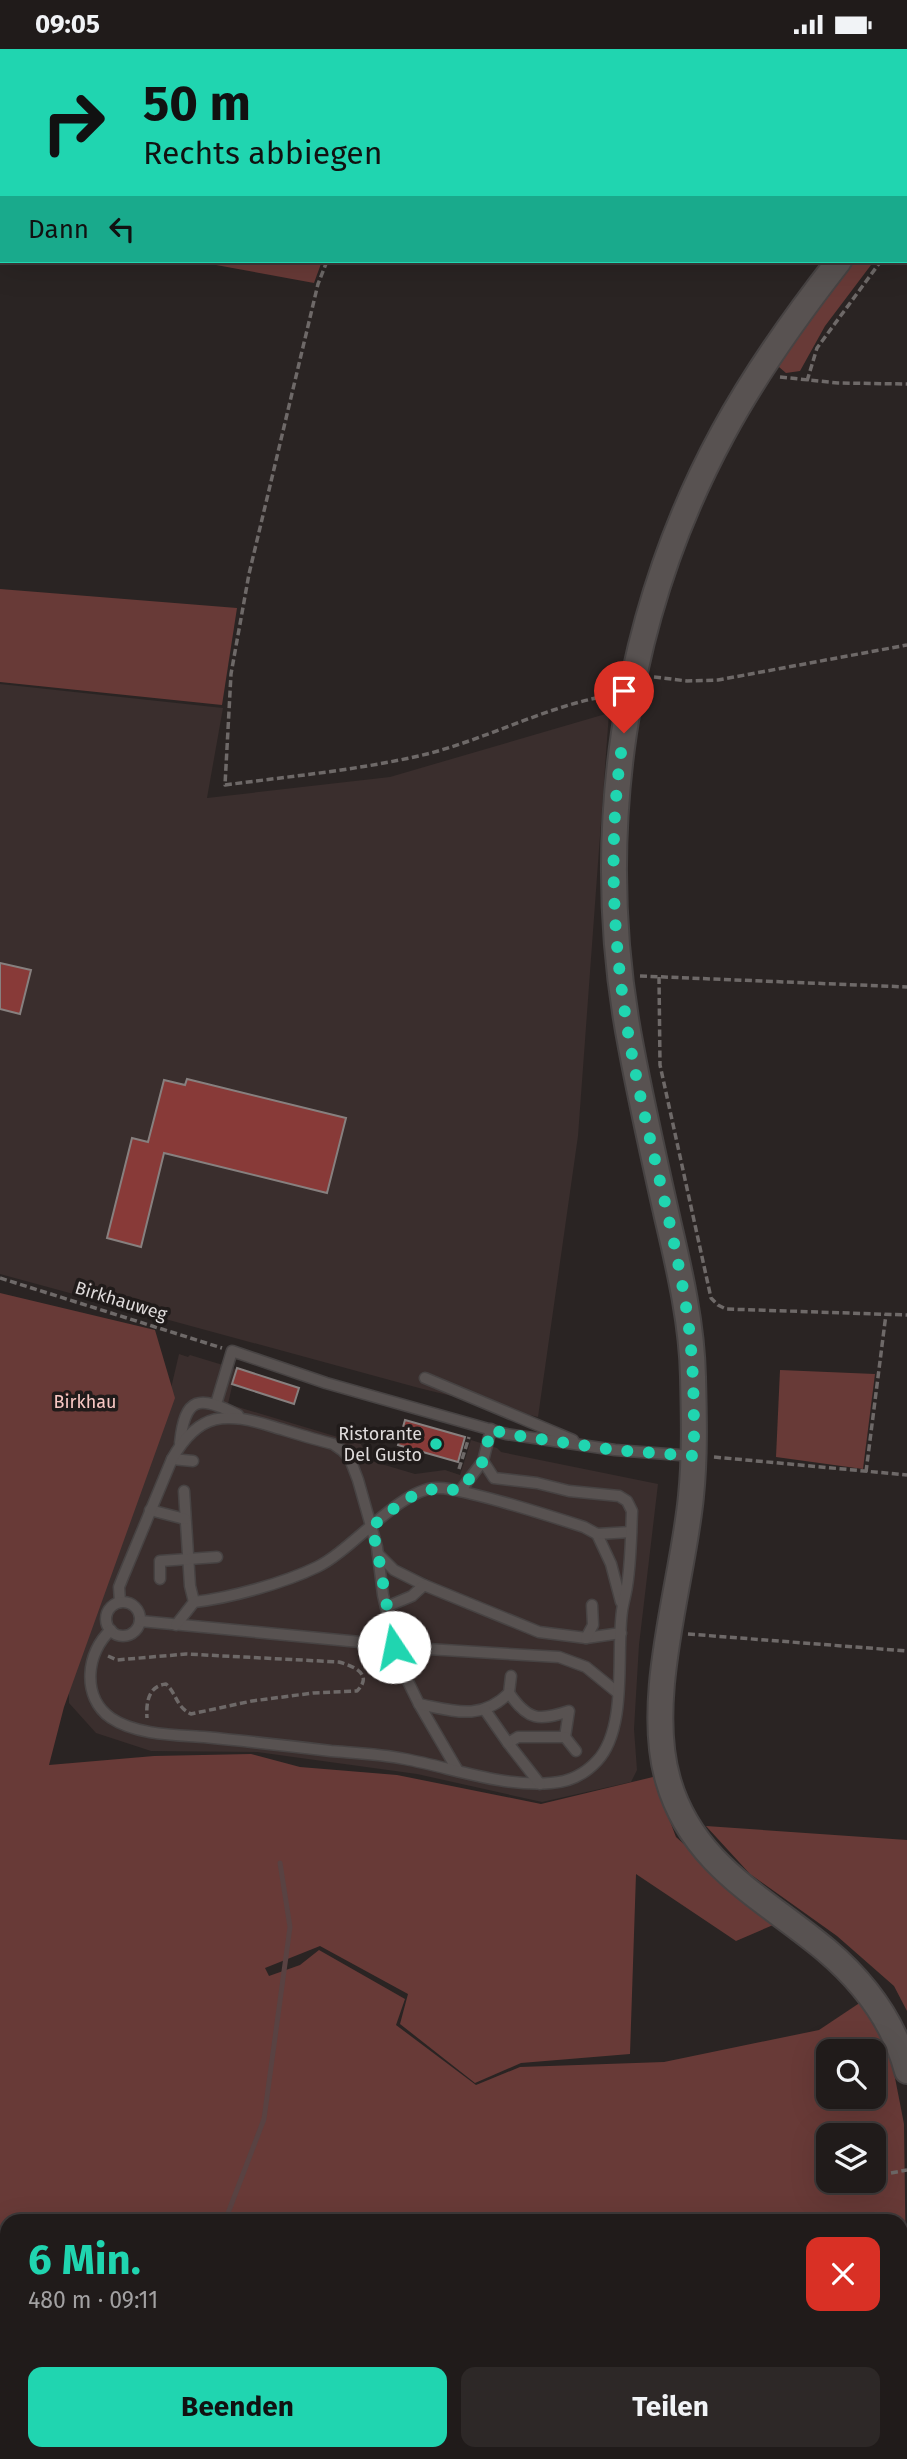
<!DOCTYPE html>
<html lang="de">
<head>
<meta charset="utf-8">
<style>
	:root { --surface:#201b1a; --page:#2d2827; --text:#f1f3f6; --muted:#a2a1a2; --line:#3d3939; --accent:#20d5b0 }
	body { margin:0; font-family:"Fira Sans",sans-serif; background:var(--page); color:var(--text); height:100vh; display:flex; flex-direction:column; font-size:26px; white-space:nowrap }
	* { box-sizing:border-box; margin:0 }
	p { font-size:23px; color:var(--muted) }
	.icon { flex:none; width:38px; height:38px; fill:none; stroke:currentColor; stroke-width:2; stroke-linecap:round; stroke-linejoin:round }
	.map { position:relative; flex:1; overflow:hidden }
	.details { position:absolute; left:0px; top:2165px; width:908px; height:247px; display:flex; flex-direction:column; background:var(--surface); border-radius:21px 21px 0 0; box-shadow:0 7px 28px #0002,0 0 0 2px var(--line) }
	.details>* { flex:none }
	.hud { position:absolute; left:0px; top:0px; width:908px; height:214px; box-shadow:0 7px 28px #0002,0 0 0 2px var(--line); background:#20d5b0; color:#111; overflow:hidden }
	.tools { position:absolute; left:816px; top:1990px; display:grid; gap:14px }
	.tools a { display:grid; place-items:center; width:70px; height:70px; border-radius:14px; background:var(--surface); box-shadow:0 7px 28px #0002,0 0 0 2px var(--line); font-size:35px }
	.pin { position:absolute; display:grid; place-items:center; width:60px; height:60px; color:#fff; margin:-72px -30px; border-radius:50% 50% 50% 0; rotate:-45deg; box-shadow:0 0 7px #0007 }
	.pin .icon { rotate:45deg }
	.me { position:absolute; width:77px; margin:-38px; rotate:349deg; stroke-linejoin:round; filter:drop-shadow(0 0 5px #0008) }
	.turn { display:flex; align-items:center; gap:24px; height:147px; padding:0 28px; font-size:32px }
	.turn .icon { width:91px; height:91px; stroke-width:2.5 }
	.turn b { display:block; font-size:49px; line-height:60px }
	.then { display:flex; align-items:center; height:66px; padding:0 28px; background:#0003; gap:14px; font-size:26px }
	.round { display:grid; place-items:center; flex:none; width:74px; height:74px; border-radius:14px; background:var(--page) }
	.head { display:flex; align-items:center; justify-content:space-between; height:119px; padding:0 28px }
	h1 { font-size:42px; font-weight:700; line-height:52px; color:var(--accent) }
	.button { display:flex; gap:14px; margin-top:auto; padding:14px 28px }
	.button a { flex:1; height:80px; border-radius:14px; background:var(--accent); color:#111; font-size:28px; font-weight:700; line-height:80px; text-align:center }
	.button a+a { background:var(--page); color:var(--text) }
	.status { display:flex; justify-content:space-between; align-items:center; height:49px; padding:0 35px; background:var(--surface); direction:ltr }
	.status svg { height:19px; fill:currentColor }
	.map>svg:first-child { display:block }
	.built { fill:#3a2e2d }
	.green { fill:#683a37; fill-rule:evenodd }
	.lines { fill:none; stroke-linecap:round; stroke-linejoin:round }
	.stream { stroke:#594242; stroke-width:5 }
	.building { fill:#883a38; stroke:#87807f; stroke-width:2 }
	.service-casing { stroke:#474343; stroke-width:13 }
	.tertiary-casing { stroke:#474343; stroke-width:28 }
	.primary-casing { stroke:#474343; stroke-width:35 }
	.path { stroke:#6e6968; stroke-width:3.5; stroke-dasharray:7 3.5; stroke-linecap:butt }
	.service { stroke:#585251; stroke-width:10 }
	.tertiary { stroke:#585251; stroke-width:24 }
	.primary { stroke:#a05b59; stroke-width:32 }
	.route { stroke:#20d5b0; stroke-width:12; stroke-dasharray:0 21.6 }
	.poi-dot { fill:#20d5b0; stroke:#201b1a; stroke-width:2.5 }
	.labels { text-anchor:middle; stroke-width:7; stroke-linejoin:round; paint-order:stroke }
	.street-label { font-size:18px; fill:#dfdbdb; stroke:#201b1a }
	.park-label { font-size:18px; fill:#f9c8c4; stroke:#201b1a }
	.poi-label { font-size:18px; fill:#dfdbdb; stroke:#201b1a; text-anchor:end }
</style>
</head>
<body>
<div class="status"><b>09:05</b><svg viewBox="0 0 49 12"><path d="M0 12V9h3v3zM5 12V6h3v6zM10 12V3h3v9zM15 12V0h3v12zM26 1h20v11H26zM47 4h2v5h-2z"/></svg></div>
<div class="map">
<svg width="907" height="2410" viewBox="0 0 907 2410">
	<rect width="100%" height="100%" fill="#2a2423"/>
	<g class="built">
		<polygon points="0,635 223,659 207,749 390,728 609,664 578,1087 538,1368 419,1339 0,1225"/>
		<polygon points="179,1305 188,1308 190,1306 236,1320 228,1355 361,1395 368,1411 415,1425 445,1421 460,1426 471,1391 497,1399 501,1403 658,1435 639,1596 634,1680 637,1721 631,1733 542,1753 417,1725 257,1703 151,1702 96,1684 69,1654 68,1606 168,1352"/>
	</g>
	<g class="green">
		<polygon points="177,212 322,212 314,234 205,214"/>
		<polygon points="849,212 874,212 825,277 800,322 786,324 779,318 778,311"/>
		<polygon points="0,540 237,559 222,656 0,633"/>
		<path d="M0,1244l155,37 20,68 -111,309 -15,58 105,-9 97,-2 49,13 97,8 144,29 112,-27 23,60 97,88 -37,16 -100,-67 -6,180 -109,9 -46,20 -75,-59 8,-30 -88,-48 -55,22 4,8 31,-11 19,-15 86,49 -9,26 80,60 44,-18 144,-5 155,-32 42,-28 28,45 15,77 3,225 -6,1v-129h-894v232l759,1 -14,5h-752zM828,2002h45v46h-45zM828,2086h45v46h-45z"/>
		<polygon points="780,1321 875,1325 863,1420 776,1408"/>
		<polygon points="706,1777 907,1791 907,1962 894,1937 837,1887 750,1825"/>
	</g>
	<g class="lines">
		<g class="stream">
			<polyline points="225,2172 264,2070 290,1878 280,1814"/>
			<polyline points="134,2410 137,2404"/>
			<polyline points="245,2410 248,2404"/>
			<polyline points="610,2410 620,2404"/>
		</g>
	</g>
	<g class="building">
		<polygon points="0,914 31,921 20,965 0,960"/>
		<polygon points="187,1030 346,1069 327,1144 164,1104 141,1198 107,1189 132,1089 148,1093 164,1031 185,1036"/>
		<polygon points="237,1319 299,1339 294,1355 232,1335"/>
		<polygon points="405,1371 465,1388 458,1413 398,1396"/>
	</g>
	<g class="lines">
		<g class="service-casing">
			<g id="service">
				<polyline points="425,1329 573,1391"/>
				<polyline points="216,1355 232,1302 326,1334 506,1385 615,1401 693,1407"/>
				<path d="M180,1394c5,-47 19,-48 58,-28"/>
				<polyline points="172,1410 193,1412"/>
				<polyline points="184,1442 190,1537 194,1553"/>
				<polyline points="460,1442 483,1412 491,1380"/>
				<polyline points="150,1461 185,1470"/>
				<polyline points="597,1485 611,1515 621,1553"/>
				<polyline points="378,1505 394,1521 424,1536"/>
				<polyline points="160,1530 160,1512 217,1508"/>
				<path d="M120,1553l-1,-15 4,-10 49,-118c27,-48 54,-47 102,-32 20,6 39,12 59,17l10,7 7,8 8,21 19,67 6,48 16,68 20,41 39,67"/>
				<circle cx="123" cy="1570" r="17"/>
				<polyline points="386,1558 412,1547 424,1536 539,1583 586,1589 621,1584"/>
				<polyline points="140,1572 360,1593 394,1598 559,1608 586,1618 618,1644"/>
				<path d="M176,1576l18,-23c36,-4 90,-19 123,-35 34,-16 82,-77 118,-79 12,-1 25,3 37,6 38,9 75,21 112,33l13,7 34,-2"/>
				<path d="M111,1581c-25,22 -30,67 0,88 25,17 65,17 93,19 42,4 85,9 127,14 24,2 50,3 74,8 48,9 96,28 146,24 19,-1 33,-8 46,-22 31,-33 19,-107 25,-150 1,-8 4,-17 5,-25 4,-25 4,-50 5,-75l-5,-10 -8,-5 -50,-5 -32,-8 -43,-5 -11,-17"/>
				<polyline points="586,1589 593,1576 592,1556"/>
				<polyline points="509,1644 511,1627"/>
				<path d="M419,1655c35,7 62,17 90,-11 19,28 30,28 60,18l-4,26h-47l-10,6 32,41"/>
				<polyline points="485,1661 508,1694"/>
				<polyline points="565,1688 576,1702"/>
			</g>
		</g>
		<g class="tertiary-casing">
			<g id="tertiary">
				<polyline points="906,124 907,124"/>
				<path d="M839,212c-43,55 -83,111 -116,172 -101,186 -132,407 -92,614 11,59 24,116 37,174 12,51 24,104 25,156 1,40 2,80 -2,119 -8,86 -47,201 -23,284 24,85 96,118 158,170 39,33 68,72 81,121"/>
			</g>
		</g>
		<g class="primary-casing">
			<g id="primary">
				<polyline points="901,2393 907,2391"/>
				<polyline points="854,2410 870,2404"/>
			</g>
		</g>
		<g class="path">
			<polyline points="906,179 907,179"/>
			<path d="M327,212l-9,23 -69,290 -18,100 -6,111c67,-9 135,-15 202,-31 62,-16 120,-48 184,-59"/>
			<polyline points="780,328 838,334 907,335"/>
			<polyline points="807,332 817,299 881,212"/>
			<polyline points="654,628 687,632 718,631 907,596"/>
			<polyline points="640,927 907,938"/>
			<polyline points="659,928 660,1016 711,1249 718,1256 726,1260 907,1266"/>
			<polyline points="0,1229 222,1299"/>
			<polyline points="714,1408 907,1426"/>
			<polyline points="459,1420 469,1388"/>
			<polyline points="866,1423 886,1265"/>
			<polyline points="688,1585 907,1602"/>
			<path d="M108,1607l9,4 69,-6 153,8c14,4 35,12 18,29l-44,2 -61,8 -61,13c-15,-7 -14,-20 -25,-30 -18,2 -20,19 -19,34"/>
			<polyline points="891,2124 907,2121"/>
		</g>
		<use href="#service" class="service"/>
		<use href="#tertiary" class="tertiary"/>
		<use href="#primary" class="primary"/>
	</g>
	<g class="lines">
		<path class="route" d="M394,1598l-17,-99 -6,-21c31,-24 47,-45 89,-36l23,-30 8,-32 15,5 109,16 79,6c0,-48 0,-95 -7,-143 -14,-91 -41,-179 -57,-269 -18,-102 -23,-209 -6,-311"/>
	</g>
	<circle class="poi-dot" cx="436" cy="1395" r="7"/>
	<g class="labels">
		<g class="street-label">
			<text transform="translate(121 1252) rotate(17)" y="6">Birkhauweg</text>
		</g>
		<g class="park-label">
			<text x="85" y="1359">Birkhau</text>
		</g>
		<g class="poi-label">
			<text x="422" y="1391">Ristorante<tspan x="422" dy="21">Del Gusto</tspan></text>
		</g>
	</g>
</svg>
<div class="tools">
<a><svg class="icon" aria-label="search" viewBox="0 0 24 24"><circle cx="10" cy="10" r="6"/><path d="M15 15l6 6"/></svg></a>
<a><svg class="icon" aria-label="layers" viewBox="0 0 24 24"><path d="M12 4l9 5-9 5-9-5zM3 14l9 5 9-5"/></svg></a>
</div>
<div class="pin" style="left:624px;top:684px;background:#d93025"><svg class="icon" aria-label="arrive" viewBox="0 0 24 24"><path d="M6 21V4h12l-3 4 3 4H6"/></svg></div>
<svg class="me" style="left:394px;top:1598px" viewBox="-20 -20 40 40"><circle r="19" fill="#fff"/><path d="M0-13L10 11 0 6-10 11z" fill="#20d5b0"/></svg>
<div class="hud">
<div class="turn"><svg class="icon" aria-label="right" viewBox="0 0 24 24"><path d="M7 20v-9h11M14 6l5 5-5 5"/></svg><div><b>50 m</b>Rechts abbiegen</div></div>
<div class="then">Dann<svg class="icon" aria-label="left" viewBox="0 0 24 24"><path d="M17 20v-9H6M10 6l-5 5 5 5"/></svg></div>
</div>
<section class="details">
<div class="head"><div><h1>6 Min.</h1><p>480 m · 09:11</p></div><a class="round" style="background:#d93025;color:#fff"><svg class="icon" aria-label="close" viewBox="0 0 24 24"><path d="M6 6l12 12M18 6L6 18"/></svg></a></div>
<div class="button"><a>Beenden</a><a>Teilen</a></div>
</section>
</div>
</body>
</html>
